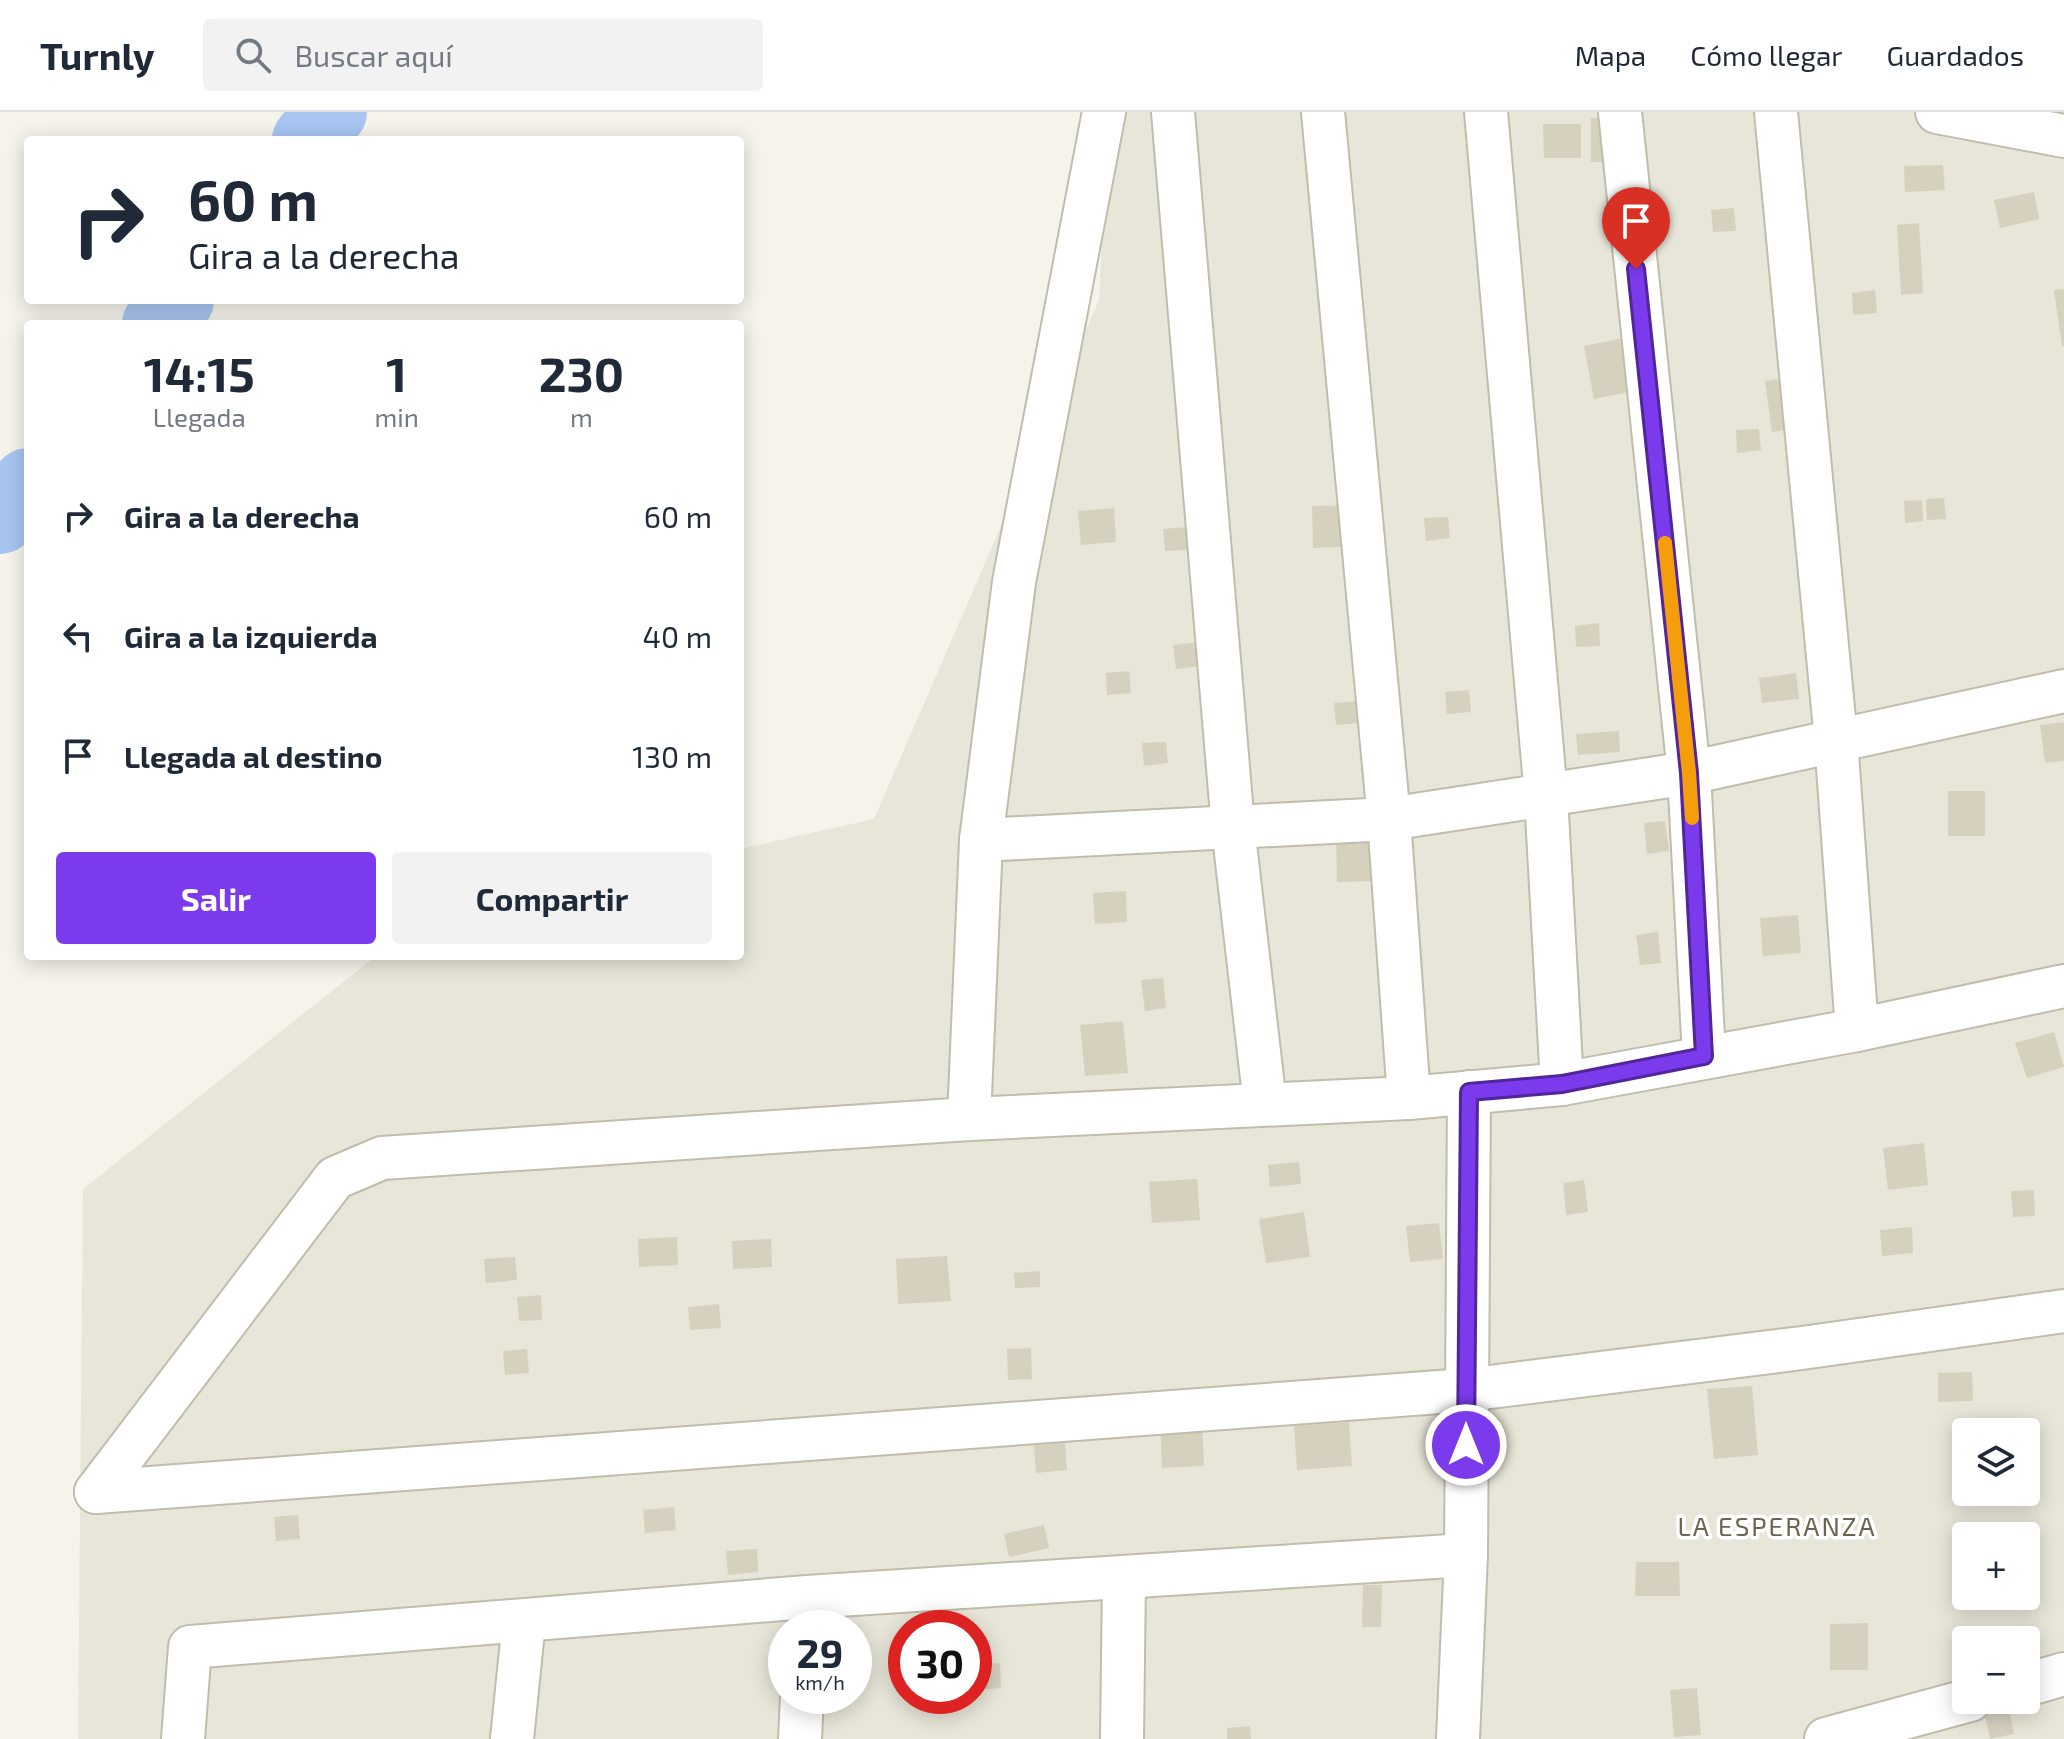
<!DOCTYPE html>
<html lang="es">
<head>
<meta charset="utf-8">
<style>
	:root { --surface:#fff; --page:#f2f2f3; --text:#1f2937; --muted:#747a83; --line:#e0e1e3; --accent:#7c3aed }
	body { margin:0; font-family:"Exo 2",sans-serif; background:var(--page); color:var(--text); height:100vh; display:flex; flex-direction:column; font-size:30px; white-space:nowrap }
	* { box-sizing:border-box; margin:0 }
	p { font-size:26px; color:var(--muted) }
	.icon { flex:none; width:44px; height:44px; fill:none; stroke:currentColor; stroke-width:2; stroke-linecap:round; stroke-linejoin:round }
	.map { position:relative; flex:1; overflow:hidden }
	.panel { position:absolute; left:24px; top:208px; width:720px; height:640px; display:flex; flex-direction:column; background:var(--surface); border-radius:8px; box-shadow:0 4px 20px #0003 }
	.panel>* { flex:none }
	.top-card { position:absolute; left:24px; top:24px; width:720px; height:168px; border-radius:8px; box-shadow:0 4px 20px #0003; background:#fff; color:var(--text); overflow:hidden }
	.controls { position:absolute; left:1952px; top:1306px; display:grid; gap:16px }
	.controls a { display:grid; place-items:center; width:88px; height:88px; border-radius:8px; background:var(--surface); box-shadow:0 4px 20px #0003; font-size:40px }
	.speed { position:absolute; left:768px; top:1498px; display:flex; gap:16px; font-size:40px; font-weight:700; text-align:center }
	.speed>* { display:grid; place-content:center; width:104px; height:104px; border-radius:50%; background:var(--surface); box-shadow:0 4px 20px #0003; line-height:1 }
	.speed small { font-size:20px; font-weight:400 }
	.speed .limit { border:12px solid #d22; background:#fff; color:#111 }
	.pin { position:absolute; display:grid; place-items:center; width:68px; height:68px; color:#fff; margin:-82px -34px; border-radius:50% 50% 50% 0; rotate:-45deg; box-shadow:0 0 8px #0007 }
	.pin .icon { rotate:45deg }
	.me { position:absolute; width:88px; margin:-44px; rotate:0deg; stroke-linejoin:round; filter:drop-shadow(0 0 6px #0008) }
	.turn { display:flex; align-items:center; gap:28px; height:168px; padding:0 32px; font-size:36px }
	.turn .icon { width:104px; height:104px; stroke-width:2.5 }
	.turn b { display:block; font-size:56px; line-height:68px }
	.eta { display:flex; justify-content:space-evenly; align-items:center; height:136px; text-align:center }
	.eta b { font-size:48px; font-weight:700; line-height:56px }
	.cta { display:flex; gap:16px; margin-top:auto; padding:16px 32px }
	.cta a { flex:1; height:92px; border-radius:8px; background:var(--accent); color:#fff; font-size:32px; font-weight:700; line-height:92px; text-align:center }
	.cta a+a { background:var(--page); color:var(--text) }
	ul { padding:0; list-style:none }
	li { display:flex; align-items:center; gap:24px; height:120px; padding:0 32px }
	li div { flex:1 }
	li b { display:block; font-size:30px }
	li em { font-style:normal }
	header { display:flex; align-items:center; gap:48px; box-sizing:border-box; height:112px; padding:0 40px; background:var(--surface); border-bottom:2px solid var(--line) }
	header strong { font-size:38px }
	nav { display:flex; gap:44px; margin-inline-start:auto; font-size:28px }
	.search { width:560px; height:72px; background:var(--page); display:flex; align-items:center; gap:20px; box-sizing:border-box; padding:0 28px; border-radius:8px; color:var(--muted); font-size:30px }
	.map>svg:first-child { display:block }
	.residential { fill:#e8e6d8; fill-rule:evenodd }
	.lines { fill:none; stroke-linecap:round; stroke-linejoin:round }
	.river { stroke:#a7c5f0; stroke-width:72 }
	.building { fill:#d6d1bf }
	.minor-casing { stroke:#c0bdac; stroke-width:46 }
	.minor { stroke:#fff; stroke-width:42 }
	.route-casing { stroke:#51269a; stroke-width:20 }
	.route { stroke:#7c3aed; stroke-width:14 }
	.slow { stroke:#f59e0b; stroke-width:14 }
	.labels { text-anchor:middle; stroke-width:7; stroke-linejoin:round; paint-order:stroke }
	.neighbourhood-label { font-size:26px; letter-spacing:2px; fill:#6b654f; stroke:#fff }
</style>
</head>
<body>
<header>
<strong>Turnly</strong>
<div class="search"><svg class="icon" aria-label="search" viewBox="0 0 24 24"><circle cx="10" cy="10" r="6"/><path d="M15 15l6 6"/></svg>Buscar aquí</div>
<nav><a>Mapa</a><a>Cómo llegar</a><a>Guardados</a></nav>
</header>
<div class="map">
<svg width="2064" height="1627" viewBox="0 0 2064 1627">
	<rect width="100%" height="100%" fill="#f5f3ea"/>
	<path class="residential" d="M1109,0h955v1627h-1986l5,-550 293,-233h364v-107l134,-30 225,-519zM1966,1320h60v60h-60zM1966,1424h60v60h-60zM786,1516h68v68h-68zM906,1516h68v68h-68zM1966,1528h60v60h-60z"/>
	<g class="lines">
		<g class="river">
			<polyline points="308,28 331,0"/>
			<polyline points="158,212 178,188"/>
			<polyline points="0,406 28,372"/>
		</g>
	</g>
	<g class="building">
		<rect x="1591" y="6" width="27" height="44"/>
		<polygon points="1543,12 1581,12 1581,46 1544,46"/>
		<polygon points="1943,53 1945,78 1905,80 1904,54"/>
		<polygon points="2034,80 2039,107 2000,116 1994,88"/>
		<polygon points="1734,96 1736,119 1713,120 1711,98"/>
		<polygon points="1919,111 1923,181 1901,183 1897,113"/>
		<polygon points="2064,177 2064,234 2062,234 2054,178"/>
		<polygon points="1875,178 1877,201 1853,203 1852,181"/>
		<polygon points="1624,226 1634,279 1594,287 1584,234"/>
		<polygon points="1809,263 1816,314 1772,320 1765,269"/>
		<polygon points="1759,317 1761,338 1737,341 1736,318"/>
		<polygon points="1944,386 1946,407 1927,408 1926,387"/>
		<polygon points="1922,388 1923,409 1905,411 1904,389"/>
		<polygon points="1363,393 1364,434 1313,436 1312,394"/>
		<polygon points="1114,396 1116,430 1081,433 1078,399"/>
		<polygon points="1448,405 1450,426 1426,429 1424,406"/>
		<polygon points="1187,415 1189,438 1165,439 1163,417"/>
		<polygon points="1599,511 1600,534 1576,535 1575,514"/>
		<polygon points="1200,530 1203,554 1176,557 1173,533"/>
		<polygon points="1129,559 1131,581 1107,583 1106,561"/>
		<polygon points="1796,561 1799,587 1762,591 1759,566"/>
		<polygon points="1469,578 1471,600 1447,602 1445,580"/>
		<polygon points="1358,589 1359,611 1336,613 1334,591"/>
		<polygon points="2064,610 2064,649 2045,651 2040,613"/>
		<polygon points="1619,619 1620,640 1578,643 1576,622"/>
		<polygon points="1166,630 1168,651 1144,654 1142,631"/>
		<rect x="1948" y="679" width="37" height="45"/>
		<polygon points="1665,709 1669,739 1647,742 1644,711"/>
		<polygon points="1336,726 1377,726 1378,769 1337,770"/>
		<polygon points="1126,779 1127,810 1095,812 1093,781"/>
		<polygon points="1798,803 1801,841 1763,844 1760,806"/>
		<polygon points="1658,820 1661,851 1640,853 1636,823"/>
		<polygon points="1163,866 1166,896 1145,899 1141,868"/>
		<polygon points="1123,909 1128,961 1085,964 1080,913"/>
		<polygon points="2054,920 2064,955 2027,966 2015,931"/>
		<polygon points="1924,1031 1928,1073 1888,1078 1883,1036"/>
		<polygon points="1299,1050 1301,1072 1270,1075 1268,1053"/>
		<polygon points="1197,1067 1200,1108 1152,1111 1149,1070"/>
		<polygon points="1584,1068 1588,1100 1566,1103 1563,1071"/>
		<polygon points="2034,1078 2035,1104 2013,1105 2011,1079"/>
		<polygon points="1304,1100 1310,1145 1266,1151 1259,1107"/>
		<polygon points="1439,1111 1443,1147 1410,1150 1406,1114"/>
		<polygon points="1912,1115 1913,1141 1882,1144 1880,1118"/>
		<polygon points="677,1125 678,1153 639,1155 638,1127"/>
		<polygon points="771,1127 772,1155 733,1157 732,1129"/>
		<polygon points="947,1144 951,1189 898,1192 896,1147"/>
		<polygon points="515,1145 517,1168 486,1171 484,1147"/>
		<polygon points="1040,1159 1040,1175 1015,1176 1014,1161"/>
		<polygon points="541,1183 542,1208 519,1209 517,1185"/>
		<polygon points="719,1192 721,1216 690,1218 688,1195"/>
		<polygon points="1031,1236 1032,1267 1008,1268 1007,1237"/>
		<polygon points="527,1237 529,1261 505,1263 503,1239"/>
		<polygon points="1972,1260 1973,1289 1938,1290 1938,1261"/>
		<polygon points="1752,1274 1758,1343 1714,1347 1707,1277"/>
		<polygon points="1202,1308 1204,1354 1162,1356 1160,1310"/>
		<polygon points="1349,1310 1352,1354 1297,1358 1294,1314"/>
		<polygon points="1064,1318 1067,1358 1036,1361 1033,1321"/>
		<polygon points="674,1395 676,1418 645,1421 643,1398"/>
		<polygon points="298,1403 300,1427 276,1429 274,1405"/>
		<polygon points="1044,1413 1049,1436 1009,1445 1004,1422"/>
		<polygon points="757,1437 758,1460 728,1463 726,1439"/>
		<polygon points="1636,1450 1679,1450 1680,1484 1635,1484"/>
		<polygon points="1363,1473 1382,1473 1381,1515 1362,1515"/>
		<polygon points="1868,1511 1868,1558 1830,1558 1830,1512"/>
		<polygon points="1000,1551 1001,1576 978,1578 976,1553"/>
		<polygon points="1697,1576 1701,1623 1674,1625 1670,1578"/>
		<polygon points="2009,1598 2014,1622 1990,1627 1985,1603"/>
		<polygon points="1250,1614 1251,1627 1227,1627 1227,1616"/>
	</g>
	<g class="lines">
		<g class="minor-casing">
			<g id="minor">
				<polyline points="1173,0 1233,715 1265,992"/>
				<polyline points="1323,0 1389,707 1409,986"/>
				<polyline points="1486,0 1546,684 1562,972"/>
				<polyline points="1620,0 1689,661 1704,944"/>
				<polyline points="1776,0 1836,628 1857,918"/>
				<polyline points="1937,0 2064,24"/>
				<polyline points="981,728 1389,707 1689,661 2064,579"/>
				<polyline points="969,1007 981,728 1014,470 1104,0"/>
				<polyline points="96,1380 335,1066 382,1046 969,1007 1409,986 1562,972 1857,918 2064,874"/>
				<polyline points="96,1380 1466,1278 1802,1236 2064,1199"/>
				<polyline points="2026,1573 2064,1562"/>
				<polyline points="183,1627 190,1535 807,1485 1466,1443"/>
				<polyline points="512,1627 524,1509"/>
				<polyline points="800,1627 802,1584"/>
				<polyline points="1122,1627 1124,1465"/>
				<polyline points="1458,1627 1466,1443 1469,980"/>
				<polyline points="1826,1627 1970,1588"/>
			</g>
		</g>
		<use href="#minor" class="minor"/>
	</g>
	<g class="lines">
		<g class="route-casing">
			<polyline id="route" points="1466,1333 1469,980 1562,972 1704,944 1689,661 1636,157"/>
		</g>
		<use href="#route" class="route"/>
		<polyline class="slow" points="1665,431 1689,661 1692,706"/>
	</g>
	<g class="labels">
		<g class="neighbourhood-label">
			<text x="1777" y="1424">LA ESPERANZA</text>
		</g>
	</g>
</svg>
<div class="controls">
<a><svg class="icon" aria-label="layers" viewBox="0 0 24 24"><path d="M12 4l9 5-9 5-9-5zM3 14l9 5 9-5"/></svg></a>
<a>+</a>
<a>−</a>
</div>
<div class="speed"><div>29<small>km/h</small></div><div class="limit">30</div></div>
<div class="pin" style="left:1636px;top:157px;background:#d93025"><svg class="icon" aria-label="arrive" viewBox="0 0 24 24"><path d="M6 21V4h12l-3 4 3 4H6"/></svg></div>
<svg class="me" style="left:1466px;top:1333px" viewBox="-20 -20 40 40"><circle r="17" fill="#7c3aed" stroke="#fff" stroke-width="3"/><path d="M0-11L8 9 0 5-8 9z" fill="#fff"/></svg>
<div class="top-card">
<div class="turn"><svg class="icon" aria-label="right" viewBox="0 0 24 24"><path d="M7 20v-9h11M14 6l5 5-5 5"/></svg><div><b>60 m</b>Gira a la derecha</div></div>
</div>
<section class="panel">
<div class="eta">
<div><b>14:15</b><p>Llegada</p></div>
<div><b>1</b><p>min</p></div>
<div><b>230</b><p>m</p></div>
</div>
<ul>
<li><svg class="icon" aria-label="right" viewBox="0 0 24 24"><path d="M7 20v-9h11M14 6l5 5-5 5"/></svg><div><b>Gira a la derecha</b></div><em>60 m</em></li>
<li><svg class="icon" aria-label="left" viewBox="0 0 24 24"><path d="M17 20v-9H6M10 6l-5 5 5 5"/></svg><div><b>Gira a la izquierda</b></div><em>40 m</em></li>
<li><svg class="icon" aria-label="arrive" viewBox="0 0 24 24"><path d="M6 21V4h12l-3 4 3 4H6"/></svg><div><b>Llegada al destino</b></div><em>130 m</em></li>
</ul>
<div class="cta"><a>Salir</a><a>Compartir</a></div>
</section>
</div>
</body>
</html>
